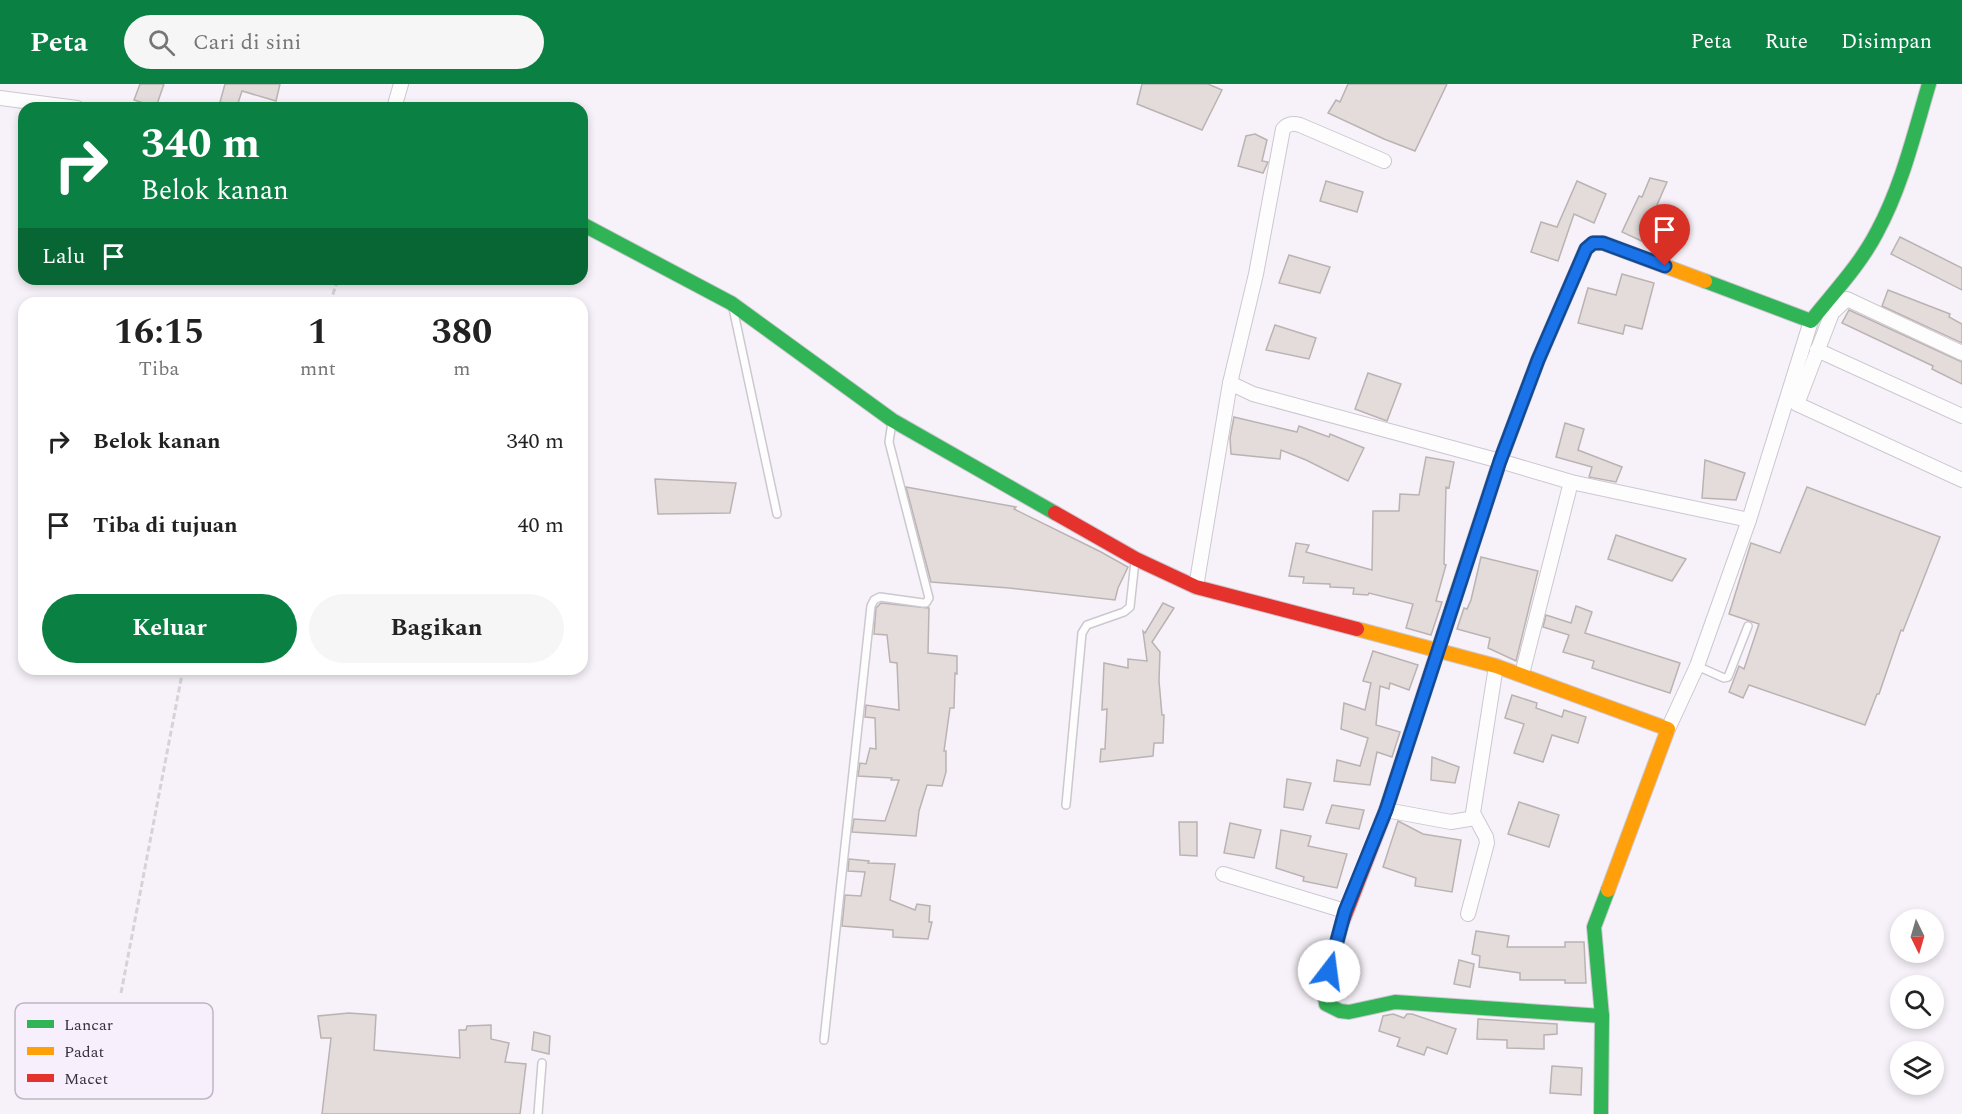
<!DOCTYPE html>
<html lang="id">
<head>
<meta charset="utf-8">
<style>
	:root { --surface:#fff; --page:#f6f6f6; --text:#222; --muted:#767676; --accent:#0b8043 }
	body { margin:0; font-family:Spectral,serif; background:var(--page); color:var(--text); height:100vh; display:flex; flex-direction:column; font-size:22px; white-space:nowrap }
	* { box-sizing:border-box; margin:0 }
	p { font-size:20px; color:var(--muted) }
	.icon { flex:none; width:33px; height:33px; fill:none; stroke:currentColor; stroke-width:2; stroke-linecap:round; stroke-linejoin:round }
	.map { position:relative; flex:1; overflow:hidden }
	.sheet { position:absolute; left:18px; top:213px; width:570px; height:378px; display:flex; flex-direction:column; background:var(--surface); border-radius:18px; box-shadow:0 3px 9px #0003 }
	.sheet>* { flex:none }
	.hud { position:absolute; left:18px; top:18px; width:570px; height:183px; border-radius:18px; box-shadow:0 3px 9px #0003; background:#0b8043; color:#fff; overflow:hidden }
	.needle { width:39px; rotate:175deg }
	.tools { position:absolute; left:1890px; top:825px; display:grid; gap:12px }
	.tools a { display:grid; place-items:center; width:54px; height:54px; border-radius:50%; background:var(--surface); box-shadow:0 3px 9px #0003; font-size:30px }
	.pin { position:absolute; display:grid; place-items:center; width:51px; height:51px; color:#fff; margin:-62px -26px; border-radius:50% 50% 50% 0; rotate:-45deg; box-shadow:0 0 6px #0007 }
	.pin .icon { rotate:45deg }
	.me { position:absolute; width:66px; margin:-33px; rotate:15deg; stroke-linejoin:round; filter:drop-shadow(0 0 4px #0008) }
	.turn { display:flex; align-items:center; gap:21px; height:126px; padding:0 24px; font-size:27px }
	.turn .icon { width:78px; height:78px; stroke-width:2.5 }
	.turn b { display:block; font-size:42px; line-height:51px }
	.then { display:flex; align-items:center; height:57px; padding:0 24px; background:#0003; gap:12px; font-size:22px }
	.eta { display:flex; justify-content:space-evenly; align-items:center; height:102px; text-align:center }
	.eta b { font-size:36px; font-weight:700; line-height:42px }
	.cta { display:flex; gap:12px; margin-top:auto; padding:12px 24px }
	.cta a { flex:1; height:69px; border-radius:36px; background:var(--accent); color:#fff; font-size:24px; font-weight:700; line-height:69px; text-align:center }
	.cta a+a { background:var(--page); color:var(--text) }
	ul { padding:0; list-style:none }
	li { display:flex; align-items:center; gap:18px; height:84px; padding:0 24px }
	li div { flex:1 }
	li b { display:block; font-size:22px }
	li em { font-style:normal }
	header { display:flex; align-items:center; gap:36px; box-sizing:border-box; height:84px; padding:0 30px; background:var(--accent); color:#fff }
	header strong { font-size:28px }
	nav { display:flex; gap:33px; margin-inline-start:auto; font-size:21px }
	.search { width:420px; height:54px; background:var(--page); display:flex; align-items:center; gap:15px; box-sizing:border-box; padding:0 21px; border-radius:33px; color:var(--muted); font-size:22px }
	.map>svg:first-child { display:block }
	.building { fill:#e3dcda; stroke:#bab3b2; stroke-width:1.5 }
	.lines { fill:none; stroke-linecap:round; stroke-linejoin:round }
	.lane-casing { stroke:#cdc7cf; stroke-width:10 }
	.street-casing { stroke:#cdc7cf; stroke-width:16 }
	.fast-casing { stroke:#cdc7cf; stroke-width:16 }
	.slow-casing { stroke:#cdc7cf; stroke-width:16 }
	.jam-casing { stroke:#cdc7cf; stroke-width:16 }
	.path { stroke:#d5d3d6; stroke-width:3; stroke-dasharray:6 3; stroke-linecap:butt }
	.lane { stroke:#fefdfe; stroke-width:7 }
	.street { stroke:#fefdfe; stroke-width:14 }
	.fast { stroke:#30b455; stroke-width:14 }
	.slow { stroke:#ff9f0a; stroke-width:14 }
	.jam { stroke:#e5322d; stroke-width:14 }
	.route-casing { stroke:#114b97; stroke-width:15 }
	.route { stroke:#1a73e8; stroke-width:10 }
	.key { fill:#f8effc; stroke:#beb6c2; stroke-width:1.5 }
	.key-label { font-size:16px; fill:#38303c }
</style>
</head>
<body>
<header>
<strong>Peta</strong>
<div class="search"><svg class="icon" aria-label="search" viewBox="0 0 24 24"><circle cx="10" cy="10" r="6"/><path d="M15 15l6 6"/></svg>Cari di sini</div>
<nav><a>Peta</a><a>Rute</a><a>Disimpan</a></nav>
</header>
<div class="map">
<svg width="1962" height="1030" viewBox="0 0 1962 1030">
	<rect width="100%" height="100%" fill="#f7f2f9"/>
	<g class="building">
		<polygon points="140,0 164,0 156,23 134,16"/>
		<polygon points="225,0 280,0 276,17 242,7 237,22 220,18"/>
		<polygon points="1142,0 1208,0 1222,6 1202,46 1137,20"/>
		<polygon points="1348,0 1447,0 1415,67 1384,55 1328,29 1336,16 1340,18"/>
		<polygon points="1255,50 1267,56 1262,77 1268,78 1263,89 1238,82 1246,52"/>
		<polygon points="1650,94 1667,98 1657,121 1667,126 1650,161 1622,148 1639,112 1642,113"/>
		<polygon points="1326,97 1363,108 1357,128 1320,117"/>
		<polygon points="1577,97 1606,110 1594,139 1574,130 1558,177 1531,168 1541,138 1557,143"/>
		<polygon points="1900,153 1962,184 1962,206 1891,170"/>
		<polygon points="1289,171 1330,183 1320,209 1279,199"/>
		<polygon points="1622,190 1654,199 1642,245 1625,241 1623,250 1578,239 1588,204 1616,211"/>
		<polygon points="1888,206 1950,230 1949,233 1962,240 1962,259 1882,222"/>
		<polygon points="1849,226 1962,278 1962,300 1932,285 1933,282 1842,239"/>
		<polygon points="1275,241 1316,254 1309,275 1266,266"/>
		<polygon points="1368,289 1401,300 1387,337 1355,325"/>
		<polygon points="1234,333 1297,348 1299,342 1329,353 1330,350 1364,364 1348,397 1306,376 1281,366 1280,375 1231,370 1230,354"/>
		<polygon points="1565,339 1584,345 1578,366 1622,383 1616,398 1589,393 1592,383 1556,373"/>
		<polygon points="1426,373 1454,378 1449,404 1446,403 1444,480 1446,481 1436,517 1442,518 1431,551 1406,544 1413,520 1369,509 1368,511 1353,510 1354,504 1330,503 1330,500 1303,499 1304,493 1289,492 1296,459 1309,461 1306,468 1372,486 1373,427 1399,427 1400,410 1419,411"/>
		<polygon points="1705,376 1745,389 1736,416 1702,414"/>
		<polygon points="655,395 736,399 730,429 658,430"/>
		<polygon points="906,403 1016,423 1014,425 1101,468 1128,483 1118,504 1115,516 1009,504 931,498"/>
		<polygon points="1807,403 1940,453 1903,547 1901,546 1879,610 1877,610 1865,641 1749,601 1743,614 1729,608 1739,582 1744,585 1759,540 1729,530 1751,459 1780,469"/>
		<polygon points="1616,451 1686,475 1672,497 1608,475"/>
		<polygon points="1481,473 1538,487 1516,577 1488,564 1490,554 1457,545 1464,524 1467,525 1471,516"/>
		<polygon points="881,519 929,524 928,569 957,572 957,590 955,589 954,624 950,624 944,667 946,667 946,688 942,702 927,701 919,727 916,752 852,748 854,735 885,737 899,696 891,696 892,694 858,692 860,679 866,680 870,664 876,665 875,634 865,633 866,621 899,626 897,579 890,578 887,551 874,550 876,524"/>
		<polygon points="1163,519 1174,524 1152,558 1160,568 1159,597 1162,631 1164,631 1163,659 1154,659 1153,672 1100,678 1101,665 1105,665 1107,625 1102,626 1104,579 1128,584 1128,575 1147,577 1143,547 1145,549"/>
		<polygon points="1576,522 1592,528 1585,549 1680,579 1670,609 1592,584 1594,577 1563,568 1569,551 1543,543 1546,531 1571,539"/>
		<polygon points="1373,567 1418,581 1409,606 1390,599 1389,605 1380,602 1376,641 1400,648 1392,673 1377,668 1370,701 1334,697 1337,676 1360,682 1368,654 1341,645 1344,619 1365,626 1371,599 1363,597"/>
		<polygon points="1512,611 1537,619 1536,624 1562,633 1564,626 1586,633 1578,659 1552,651 1543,678 1514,669 1524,640 1505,634"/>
		<polygon points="1432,673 1459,683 1455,699 1431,696"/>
		<polygon points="1287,695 1311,699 1303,726 1284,723"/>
		<polygon points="1519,718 1559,731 1549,763 1508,750"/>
		<polygon points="1332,721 1364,726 1359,745 1326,739"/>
		<polygon points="1398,737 1423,750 1461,756 1452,808 1415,802 1416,794 1383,783"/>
		<polygon points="1179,738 1197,738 1197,772 1180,771"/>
		<polygon points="1230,739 1261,746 1254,774 1224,769"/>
		<polygon points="1281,746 1311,752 1308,762 1347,770 1337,804 1303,797 1304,793 1276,784"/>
		<polygon points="849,775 869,777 868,779 895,780 890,816 915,826 917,820 930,822 929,838 932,838 928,855 893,853 893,846 842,842 845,811 861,812 865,788 848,787"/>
		<polygon points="1476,847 1509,852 1507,863 1565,863 1565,858 1584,858 1586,899 1565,899 1565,896 1520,896 1520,889 1479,883 1480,872 1472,870"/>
		<polygon points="1459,876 1474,880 1470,903 1454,900"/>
		<polygon points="349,929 376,931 374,966 460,974 459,946 466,946 467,942 491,941 491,955 509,959 505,978 526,980 520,1030 322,1030 331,954 321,954 318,932"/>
		<polygon points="1393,930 1404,934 1407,930 1412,930 1456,945 1447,970 1427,963 1424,971 1397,962 1400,954 1379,947 1383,932"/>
		<polygon points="1478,935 1557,940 1557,950 1544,951 1544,965 1507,964 1507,956 1477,955"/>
		<polygon points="534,948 550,952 549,970 532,966"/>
		<polygon points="1552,982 1582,984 1581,1011 1550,1009"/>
	</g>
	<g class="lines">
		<g class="lane-casing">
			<g id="lane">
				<polyline points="733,224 777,430"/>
				<polyline points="1697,582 1724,594 1728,593 1748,542"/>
				<polyline points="1066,721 1082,549 1087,541 1124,528 1130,523 1135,477"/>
				<polyline points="824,956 871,522 874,516 880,513 923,519 926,519 929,514 889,358 892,338"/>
				<polyline points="538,1030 542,979"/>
			</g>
		</g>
		<g class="street-casing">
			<g id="street">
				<polyline points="0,14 77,24"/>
				<polyline points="394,24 401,0"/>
				<path d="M1384,77l-84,-36c-7,-2 -12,-2 -17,4l-27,145 -26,109 23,11 247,67 71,21 178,38"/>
				<polyline points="1817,266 1962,332"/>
				<polyline points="1962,269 1847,215 1832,229 1797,320 1962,396"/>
				<polyline points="1196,503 1230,299"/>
				<polyline points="1522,590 1571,398"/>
				<polyline points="1668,645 1697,582 1749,436 1811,237"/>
				<polyline points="1386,726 1451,738 1475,734"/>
				<polyline points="1223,790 1345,827"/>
				<polyline points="1468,830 1487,759 1486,753 1473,729 1496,582"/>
			</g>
		</g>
		<g class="fast-casing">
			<g id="fast">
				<polyline points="582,140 731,219 892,336 1055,429"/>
				<path d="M1705,197l106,40c23,-29 49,-56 66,-89 25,-46 37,-98 52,-148"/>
				<polyline points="1342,839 1324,906 1326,920 1340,927 1349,928 1395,918 1602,932"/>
				<polyline points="1601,1030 1602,932 1594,843 1608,806"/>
			</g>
		</g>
		<g class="slow-casing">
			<g id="slow">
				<polyline points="1455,514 1500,377 1538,276 1586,165 1593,159 1603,159 1705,197"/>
				<polyline points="1357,545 1496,582 1668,645 1608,806"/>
			</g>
		</g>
		<g class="jam-casing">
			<g id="jam">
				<polyline points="1055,429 1136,475 1196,503 1357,545"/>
				<polyline points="1342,839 1386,726 1455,514"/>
			</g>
		</g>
		<g class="path">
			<polyline points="330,219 338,195"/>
			<polyline points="121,909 183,585"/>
		</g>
		<use href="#lane" class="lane"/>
		<use href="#street" class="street"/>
		<use href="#fast" class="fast"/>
		<use href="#slow" class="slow"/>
		<use href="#jam" class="jam"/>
	</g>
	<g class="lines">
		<g class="route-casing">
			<polyline id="route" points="1329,887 1345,827 1386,726 1500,377 1538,276 1586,165 1593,159 1603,159 1665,182"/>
		</g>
		<use href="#route" class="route"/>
	</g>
	<rect x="15" y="919" width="198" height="96" rx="9" class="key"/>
	<rect x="27" y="936" width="27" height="8" fill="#30b455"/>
	<rect x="27" y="963" width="27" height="8" fill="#ff9f0a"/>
	<rect x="27" y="990" width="27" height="8" fill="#e5322d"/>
	<g class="key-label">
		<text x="64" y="946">Lancar</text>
		<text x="64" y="973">Padat</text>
		<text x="64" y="1000">Macet</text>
	</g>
</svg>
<div class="tools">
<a><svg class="needle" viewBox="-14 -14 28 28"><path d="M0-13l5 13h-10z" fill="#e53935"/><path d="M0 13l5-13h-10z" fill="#767676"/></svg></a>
<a><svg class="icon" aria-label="search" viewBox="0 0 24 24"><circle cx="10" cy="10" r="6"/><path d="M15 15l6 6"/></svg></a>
<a><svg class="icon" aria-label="layers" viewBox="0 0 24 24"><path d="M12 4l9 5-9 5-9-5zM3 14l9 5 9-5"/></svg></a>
</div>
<div class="pin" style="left:1665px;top:182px;background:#d93025"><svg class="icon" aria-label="arrive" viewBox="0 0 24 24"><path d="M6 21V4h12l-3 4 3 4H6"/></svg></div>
<svg class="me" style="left:1329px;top:887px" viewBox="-20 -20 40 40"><circle r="19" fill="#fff"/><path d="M0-13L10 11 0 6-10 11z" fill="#1a73e8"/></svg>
<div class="hud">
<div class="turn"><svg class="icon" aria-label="right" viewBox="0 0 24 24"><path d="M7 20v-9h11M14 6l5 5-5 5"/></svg><div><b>340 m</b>Belok kanan</div></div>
<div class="then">Lalu<svg class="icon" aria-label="arrive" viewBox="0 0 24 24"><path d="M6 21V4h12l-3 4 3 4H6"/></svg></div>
</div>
<section class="sheet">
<div class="eta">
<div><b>16:15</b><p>Tiba</p></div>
<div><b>1</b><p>mnt</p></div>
<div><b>380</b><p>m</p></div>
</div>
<ul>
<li><svg class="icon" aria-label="right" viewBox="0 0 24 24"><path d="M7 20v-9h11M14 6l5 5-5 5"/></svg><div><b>Belok kanan</b></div><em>340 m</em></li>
<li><svg class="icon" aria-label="arrive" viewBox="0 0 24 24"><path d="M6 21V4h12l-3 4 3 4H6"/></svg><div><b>Tiba di tujuan</b></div><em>40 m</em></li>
</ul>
<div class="cta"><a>Keluar</a><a>Bagikan</a></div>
</section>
</div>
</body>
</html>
